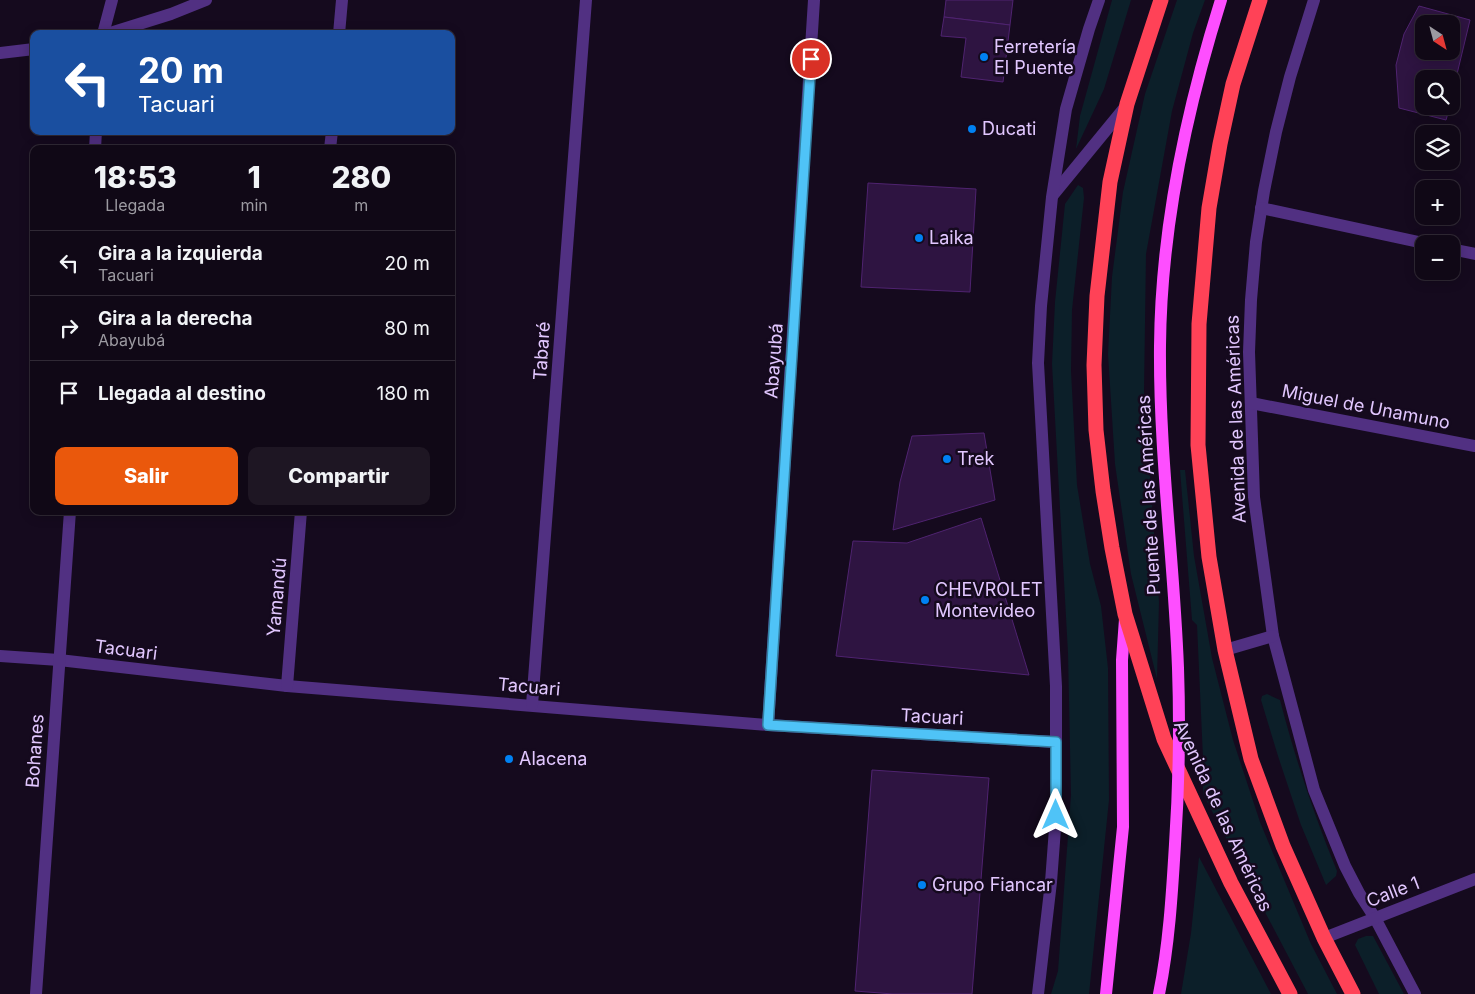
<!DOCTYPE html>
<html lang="es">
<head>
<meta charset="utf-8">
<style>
	:root { --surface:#100816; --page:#1e1623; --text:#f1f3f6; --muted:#9c9aa1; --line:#302935; --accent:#ea580c }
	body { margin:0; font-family:Inter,sans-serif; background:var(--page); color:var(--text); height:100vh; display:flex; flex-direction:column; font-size:19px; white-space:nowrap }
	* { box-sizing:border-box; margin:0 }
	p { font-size:16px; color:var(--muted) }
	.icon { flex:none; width:28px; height:28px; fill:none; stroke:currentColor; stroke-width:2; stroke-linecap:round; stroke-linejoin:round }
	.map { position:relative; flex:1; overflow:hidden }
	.drawer { position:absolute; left:30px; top:145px; width:425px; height:370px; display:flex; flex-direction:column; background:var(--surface); border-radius:10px; box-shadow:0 2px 12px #0003,0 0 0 1px var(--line) }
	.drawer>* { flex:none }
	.banner { position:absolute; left:30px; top:30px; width:425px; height:105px; border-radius:10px; box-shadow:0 2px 12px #0003,0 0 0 1px var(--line); background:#1a4fa0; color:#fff; overflow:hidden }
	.needle { width:32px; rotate:144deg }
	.tools { position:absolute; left:1415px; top:15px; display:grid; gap:10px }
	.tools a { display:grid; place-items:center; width:45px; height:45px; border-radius:10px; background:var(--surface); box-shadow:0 2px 12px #0003,0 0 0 1px var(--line); font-size:25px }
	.pin { position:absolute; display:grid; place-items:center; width:42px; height:42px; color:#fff; margin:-21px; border:2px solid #fff; border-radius:50%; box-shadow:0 1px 5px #0007 }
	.me { position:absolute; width:55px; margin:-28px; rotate:0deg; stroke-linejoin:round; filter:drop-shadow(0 0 4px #0008) }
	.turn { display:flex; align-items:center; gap:18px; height:105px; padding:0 25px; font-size:22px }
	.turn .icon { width:65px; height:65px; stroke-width:2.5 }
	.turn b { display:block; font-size:35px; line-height:42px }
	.eta { display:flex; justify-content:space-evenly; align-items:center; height:85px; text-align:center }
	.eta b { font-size:30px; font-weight:800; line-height:35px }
	.action { display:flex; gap:10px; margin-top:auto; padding:10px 25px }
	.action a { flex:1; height:58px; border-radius:10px; background:var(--accent); color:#fff; font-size:20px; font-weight:800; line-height:58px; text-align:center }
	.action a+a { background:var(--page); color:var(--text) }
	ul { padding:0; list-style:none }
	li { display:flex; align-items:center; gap:15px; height:65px; padding:0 25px; border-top:1px solid var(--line) }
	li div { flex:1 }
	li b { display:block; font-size:19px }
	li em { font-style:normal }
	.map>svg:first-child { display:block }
	.green { fill:#0c1f29 }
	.building { fill:#2e1441; stroke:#4f2370; fill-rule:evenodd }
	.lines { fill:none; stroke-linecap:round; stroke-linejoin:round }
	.minor { stroke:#513082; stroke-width:12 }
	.major { stroke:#fe4eff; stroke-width:12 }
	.highway { stroke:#ff4257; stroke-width:15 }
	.major-bridge { stroke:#fe4eff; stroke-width:12 }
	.route-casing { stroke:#337fa1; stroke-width:12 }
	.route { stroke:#4fc3f7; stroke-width:9 }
	.poi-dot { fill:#0081f2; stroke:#150a1e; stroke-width:2 }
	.labels { text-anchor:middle; stroke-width:5; stroke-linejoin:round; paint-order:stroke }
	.poi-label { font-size:18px; fill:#e2c7ff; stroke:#150a1e; text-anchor:start }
	.street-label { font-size:18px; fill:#e2c7ff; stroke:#150a1e }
</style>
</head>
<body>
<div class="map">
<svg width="1475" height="994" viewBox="0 0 1475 994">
	<rect width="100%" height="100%" fill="#150a1e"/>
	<g class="green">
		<polygon points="1112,0 1131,0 1104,89 1076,149 1080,116"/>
		<polygon points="1177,0 1205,0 1193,33 1172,111 1146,254 1144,391 1159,602 1157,679 1131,574 1115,464 1108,354 1112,277 1123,192 1145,94"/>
		<polygon points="1078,185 1083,188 1084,198 1072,310 1071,371 1077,485 1090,564 1101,606 1108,668 1109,800 1089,994 1051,994 1058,971 1071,795 1068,653 1052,364 1055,302 1065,204"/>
		<polygon points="1180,470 1185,470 1194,556 1212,658 1233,740 1260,822 1311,944 1337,994 1308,994 1203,794 1203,758 1197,625 1192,620"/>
		<path d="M1267,694l13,6c15,58 34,115 57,171l-1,5 -10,9 -25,-60 -23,-69 -17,-56 1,-4z"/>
		<polygon points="1199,857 1271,994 1181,994 1191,933"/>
		<polygon points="1366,936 1373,936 1404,994 1379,994 1355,945 1358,939"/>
	</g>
	<g class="building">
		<polygon points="946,0 1013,0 1010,25 944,17"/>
		<path d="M1419,6l51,14 -19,79v-20h-27v27h26l-4,14 -47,-12 -3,-43 8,-31zM1424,24h27v27h-27z"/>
		<polygon points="944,17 1010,25 1003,82 961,77 966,38 941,36"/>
		<polygon points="868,183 976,189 970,292 861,287"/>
		<polygon points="984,433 995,500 893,530 900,482 912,436"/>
		<polygon points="981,518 1029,675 836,656 853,541 907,543"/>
		<polygon points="872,770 989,778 972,994 893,994 855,991"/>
	</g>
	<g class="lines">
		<g class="minor">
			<polyline points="1314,0 1290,77 1276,132 1264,191 1256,242 1251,300 1249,352 1254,497 1273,636 1314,790 1345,866 1359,893 1375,918 1415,994"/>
			<polyline points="103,34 112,0"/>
			<polyline points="107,34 171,14 206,0"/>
			<polyline points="339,34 342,0"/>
			<polyline points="0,53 34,49"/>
			<polyline points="95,149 96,131"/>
			<polyline points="330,149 332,131"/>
			<polyline points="1053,195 1126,106"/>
			<polyline points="1261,208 1428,244"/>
			<polyline points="1451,249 1475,254"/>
			<polyline points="1251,403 1475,446"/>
			<polyline points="1225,650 1273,636"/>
			<polyline points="0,656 59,660 287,686 768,725 1056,742"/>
			<polyline points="287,686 301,511"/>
			<polyline points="532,705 586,0"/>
			<polyline points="768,725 814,0"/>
			<polyline points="1324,938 1475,879"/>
			<polyline points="36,994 70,511"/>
			<polyline points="1038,994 1051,882 1056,815 1056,686 1038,363 1041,306 1052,197 1066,109 1089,29 1099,0"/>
		</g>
		<polyline class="major" points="1106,994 1123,827 1122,660 1125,619"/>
		<g class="highway">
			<polyline points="1161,0 1127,104 1110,182 1097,296 1094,365 1096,430 1103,491 1112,548 1125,614 1164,739 1231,883 1290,994"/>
			<polyline points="1260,0 1233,84 1220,144 1209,208 1199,324 1198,445 1209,557 1225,650 1251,759 1283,846 1324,938 1353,994"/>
		</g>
		<path class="major-bridge" d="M1159,994c10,-49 13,-100 16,-150 4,-59 5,-118 3,-176 -4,-108 -19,-214 -18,-322 1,-118 26,-235 61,-346"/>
	</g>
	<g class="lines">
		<g class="route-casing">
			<polyline id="route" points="811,59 768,725 1056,742 1056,815"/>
		</g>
		<use href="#route" class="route"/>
	</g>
	<g class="poi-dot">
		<circle cx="984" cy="57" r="5"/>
		<circle cx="972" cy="129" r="5"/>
		<circle cx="919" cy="238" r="5"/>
		<circle cx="947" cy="459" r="5"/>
		<circle cx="925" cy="600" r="5"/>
		<circle cx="509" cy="759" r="5"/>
		<circle cx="922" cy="885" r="5"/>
	</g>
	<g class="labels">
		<g class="poi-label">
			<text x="994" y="53">Ferretería<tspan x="994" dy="21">El Puente</tspan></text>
			<text x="982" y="135">Ducati</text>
			<text x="929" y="244">Laika</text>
			<text x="957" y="465">Trek</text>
			<text x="935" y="596">CHEVROLET<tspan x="935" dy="21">Montevideo</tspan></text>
			<text x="519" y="765">Alacena</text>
			<text x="932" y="891">Grupo Fiancar</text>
		</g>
		<g class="street-label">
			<text transform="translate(542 351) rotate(-86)" y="6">Tabaré</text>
			<text transform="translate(774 361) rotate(-86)" y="6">Abayubá</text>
			<text transform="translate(1366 407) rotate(11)" y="6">Miguel de Unamuno</text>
			<text transform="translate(1236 419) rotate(-92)" y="6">Avenida de las Américas</text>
			<text transform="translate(1149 495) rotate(-93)" y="6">Puente de las Américas</text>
			<text transform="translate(277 597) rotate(-85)" y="6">Yamandú</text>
			<text transform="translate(126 650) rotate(7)" y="6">Tacuari</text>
			<text transform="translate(529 687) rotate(5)" y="6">Tacuari</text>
			<text transform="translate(932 717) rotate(3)" y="6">Tacuari</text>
			<text transform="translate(35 751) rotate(-86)" y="6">Bohanes</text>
			<text transform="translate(1223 816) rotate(65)" y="6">Avenida de las Américas</text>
			<text transform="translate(1393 892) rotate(-21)" y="6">Calle 1</text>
		</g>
	</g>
</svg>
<div class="tools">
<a><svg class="needle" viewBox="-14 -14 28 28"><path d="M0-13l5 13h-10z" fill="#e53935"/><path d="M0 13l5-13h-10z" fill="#9c9aa1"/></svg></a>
<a><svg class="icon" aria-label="search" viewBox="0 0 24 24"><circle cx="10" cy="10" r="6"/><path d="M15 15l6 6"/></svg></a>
<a><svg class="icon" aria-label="layers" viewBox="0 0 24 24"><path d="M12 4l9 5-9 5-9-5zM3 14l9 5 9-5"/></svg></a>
<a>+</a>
<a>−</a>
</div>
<div class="pin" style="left:811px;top:59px;background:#d93025"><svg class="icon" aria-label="arrive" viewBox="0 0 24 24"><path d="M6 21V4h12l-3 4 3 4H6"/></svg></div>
<svg class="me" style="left:1056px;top:815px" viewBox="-20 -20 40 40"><path d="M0-17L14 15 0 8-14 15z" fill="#4fc3f7" stroke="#fff" stroke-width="4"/></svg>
<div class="banner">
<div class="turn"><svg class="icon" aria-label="left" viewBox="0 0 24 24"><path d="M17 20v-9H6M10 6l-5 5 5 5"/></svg><div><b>20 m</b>Tacuari</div></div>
</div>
<section class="drawer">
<div class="eta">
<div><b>18:53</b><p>Llegada</p></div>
<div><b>1</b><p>min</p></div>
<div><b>280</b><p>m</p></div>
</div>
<ul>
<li><svg class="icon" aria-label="left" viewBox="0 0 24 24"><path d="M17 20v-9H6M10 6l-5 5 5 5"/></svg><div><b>Gira a la izquierda</b><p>Tacuari</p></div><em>20 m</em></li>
<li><svg class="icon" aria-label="right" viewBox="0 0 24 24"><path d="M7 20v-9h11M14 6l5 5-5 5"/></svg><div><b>Gira a la derecha</b><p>Abayubá</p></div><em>80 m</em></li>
<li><svg class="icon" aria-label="arrive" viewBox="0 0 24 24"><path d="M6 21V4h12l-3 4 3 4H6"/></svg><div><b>Llegada al destino</b></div><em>180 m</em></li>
</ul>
<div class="action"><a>Salir</a><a>Compartir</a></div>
</section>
</div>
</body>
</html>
